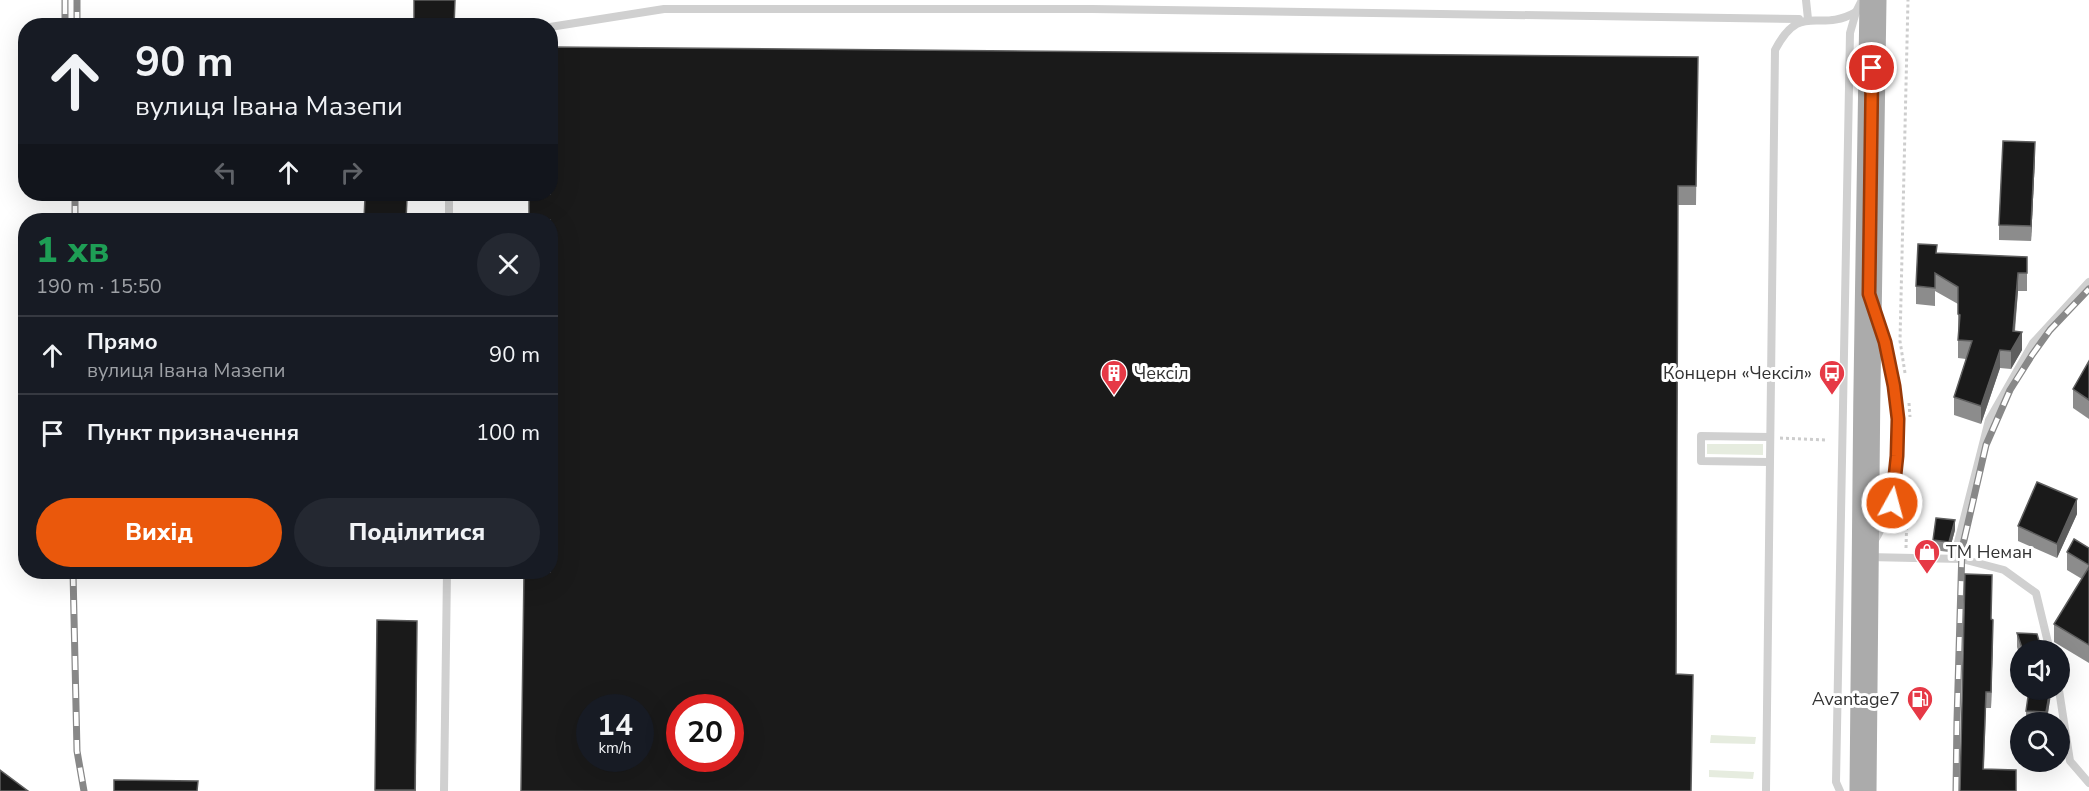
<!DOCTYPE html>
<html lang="uk">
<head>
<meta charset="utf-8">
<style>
	:root { --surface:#171b24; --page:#242831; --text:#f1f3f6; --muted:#9ea1a6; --line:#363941; --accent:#ea580c }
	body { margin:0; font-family:"Nunito Sans",sans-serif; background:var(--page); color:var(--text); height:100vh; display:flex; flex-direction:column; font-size:22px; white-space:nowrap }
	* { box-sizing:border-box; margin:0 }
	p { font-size:20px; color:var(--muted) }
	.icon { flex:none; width:33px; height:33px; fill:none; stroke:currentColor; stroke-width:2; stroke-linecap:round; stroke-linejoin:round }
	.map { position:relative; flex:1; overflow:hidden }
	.sheet { position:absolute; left:18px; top:213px; width:540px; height:366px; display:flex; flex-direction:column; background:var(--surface); border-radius:24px; box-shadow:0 6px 24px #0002 }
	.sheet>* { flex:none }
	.guide { position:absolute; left:18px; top:18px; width:540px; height:183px; border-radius:24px; box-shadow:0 6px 24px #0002; background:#171b24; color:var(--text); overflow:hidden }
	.buttons { position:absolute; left:2010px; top:640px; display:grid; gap:12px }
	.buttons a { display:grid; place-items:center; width:60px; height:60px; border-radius:50%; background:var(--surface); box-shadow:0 6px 24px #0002; font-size:30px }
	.speed { position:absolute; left:576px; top:694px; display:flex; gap:12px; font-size:30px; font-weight:700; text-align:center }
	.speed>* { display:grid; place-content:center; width:78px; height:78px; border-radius:50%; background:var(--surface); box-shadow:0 6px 24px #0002; line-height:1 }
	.speed small { font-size:15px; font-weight:400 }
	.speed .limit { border:9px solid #d22; background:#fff; color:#111 }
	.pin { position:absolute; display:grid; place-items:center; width:51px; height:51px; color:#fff; margin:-26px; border:3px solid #fff; border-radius:50%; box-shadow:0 2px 6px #0007 }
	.me { position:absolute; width:66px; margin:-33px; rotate:7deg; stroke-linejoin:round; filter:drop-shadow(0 0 4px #0008) }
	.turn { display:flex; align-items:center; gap:21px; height:126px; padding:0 18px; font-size:27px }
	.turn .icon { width:78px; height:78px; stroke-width:2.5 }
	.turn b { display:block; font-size:42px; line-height:51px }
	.lanes { display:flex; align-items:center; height:57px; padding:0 18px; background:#0003; justify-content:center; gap:30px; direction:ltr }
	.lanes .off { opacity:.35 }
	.round { display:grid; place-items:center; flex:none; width:63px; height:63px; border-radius:32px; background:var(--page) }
	.headline { display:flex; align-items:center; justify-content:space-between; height:102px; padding:0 18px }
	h1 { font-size:36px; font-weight:800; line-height:45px; color:#1e9e55 }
	.button { display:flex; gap:12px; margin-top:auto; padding:12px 18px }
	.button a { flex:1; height:69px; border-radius:36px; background:var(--accent); color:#fff; font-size:24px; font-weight:800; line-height:69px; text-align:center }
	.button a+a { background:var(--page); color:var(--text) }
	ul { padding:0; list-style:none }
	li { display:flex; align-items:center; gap:18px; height:78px; padding:0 18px; border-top:2px solid var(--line) }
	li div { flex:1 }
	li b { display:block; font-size:22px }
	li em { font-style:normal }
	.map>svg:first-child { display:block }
	.green { fill:#e6ecdf }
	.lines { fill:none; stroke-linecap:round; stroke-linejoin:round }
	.path { stroke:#cdcdcd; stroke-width:3; stroke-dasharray:3 3; stroke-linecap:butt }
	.lane { stroke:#d0d0d0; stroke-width:8 }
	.primary { stroke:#ababab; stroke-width:27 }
	.rail-casing { stroke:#888; stroke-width:7 }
	.rail { stroke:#fff; stroke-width:4.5; stroke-dasharray:14; stroke-linecap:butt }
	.wall { fill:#8c8c8c }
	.shaded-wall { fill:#5f5f5f }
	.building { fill:#1a1a1a; stroke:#5f5f5f; stroke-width:1.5; fill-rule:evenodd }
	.route-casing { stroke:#983908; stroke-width:15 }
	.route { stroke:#ea580c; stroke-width:10 }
	.labels { text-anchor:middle; stroke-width:6; stroke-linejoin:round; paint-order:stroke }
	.poi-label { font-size:18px; fill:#333; stroke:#fff; text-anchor:start }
</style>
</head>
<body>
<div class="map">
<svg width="2089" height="791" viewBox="0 0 2089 791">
	<rect width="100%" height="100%" fill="#fff"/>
	<g class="green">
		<polygon points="1707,444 1763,444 1763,455 1707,454"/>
		<polygon points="1711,735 1756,737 1755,744 1710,743"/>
		<polygon points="1709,770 1754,772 1753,779 1709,777"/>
	</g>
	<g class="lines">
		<g class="path">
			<polyline points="1905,373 1900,341 1908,0"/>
			<polyline points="1909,403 1910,417"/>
			<polyline points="1780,438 1826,440"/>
			<polyline points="1906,548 1908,479"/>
		</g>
		<g class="lane">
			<polyline points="1806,0 1808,19"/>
			<polyline points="550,27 664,9 1092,9 1799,19"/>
			<polyline points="449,220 449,194"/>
			<polyline points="1769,462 1701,461 1701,436 1770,437"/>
			<path d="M1873,543c39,-58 26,-160 5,-223"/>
			<polyline points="1867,557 1962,559 2004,570 2036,593 2050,651"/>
			<polyline points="1954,558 1989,420 2033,343 2089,282"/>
			<polyline points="2059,690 2070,761 2089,783"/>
			<polyline points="444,791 447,572"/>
			<path d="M1766,791l9,-741c26,-50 43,-16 81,-38"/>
			<polyline points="1840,791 1836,782 1850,33 1856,12 1862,0"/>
		</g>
		<path class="primary" d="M1863,791c1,-264 6,-527 10,-791"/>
		<g class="rail-casing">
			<g id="rail">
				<polyline points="65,0 65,26"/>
				<polyline points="77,26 77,0"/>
				<polyline points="75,220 75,194"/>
				<polyline points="73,572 77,751 84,791"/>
				<polyline points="1956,791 1957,720 1962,549 1986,445 2010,390 2032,355 2050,330 2089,289"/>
			</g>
		</g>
		<use href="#rail" class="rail"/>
	</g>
	<g class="wall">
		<polygon points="1698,57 1696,205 1678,205 1676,674 521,791"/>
		<polygon points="2035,157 2031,241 1999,240 1999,225"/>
		<polygon points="1937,253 2027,257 2027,291 2018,291 2015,331 2022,350 2011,369 2000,368 1981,424 1954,415 1954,397 1966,359 1958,358 1958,304 1935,291 1935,306 1916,304 1916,286"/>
		<polygon points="2089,361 2089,419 2073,408 2073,389"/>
		<polygon points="2077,514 2057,558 2018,541 2018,526"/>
		<polygon points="1955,530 1949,552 1933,550 1933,540"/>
		<polygon points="2089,548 2089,663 2054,642 2054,624 2082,579 2067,570 2067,552"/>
		<polygon points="1991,619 1993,636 1991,708 1986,708 1984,769 2016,770 2016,791 1960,791"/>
		<polygon points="377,620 417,621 416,791 375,791"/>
		<polygon points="2017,633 2042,651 2020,651 2020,657 2017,647"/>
		<polygon points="2051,690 2047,723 2026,723 2026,711"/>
	</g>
	<g class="shaded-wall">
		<polygon points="2035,142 2035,157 2031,241 2031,226"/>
		<polygon points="2018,273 2018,291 2013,347 2022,332 2022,350 2011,369 2011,351"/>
		<polygon points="2000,350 2000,368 1981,424 1981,406"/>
		<polygon points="2077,499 2077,514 2057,558 2057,544"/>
		<polygon points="1955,520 1955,530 1949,552 1949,542"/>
		<polygon points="1993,620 1993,636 1991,708 1991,692"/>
		<polygon points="2050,690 2051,690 2051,695 2046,723 2046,712"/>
	</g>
	<g class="building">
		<polygon points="414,0 455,0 454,26 414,26"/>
		<path d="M550,47l1148,10 -2,129h-18l-2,488 17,1 -2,116h-1170l3,-219h26v-352h-21v-26h21zM590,708h50v51h-50zM680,708h50v51h-50z"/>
		<polygon points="2003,141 2035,142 2031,226 1999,225"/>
		<polygon points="365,197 407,198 406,220 364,220"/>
		<polygon points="1918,244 1937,245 1936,253 2027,257 2027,273 2018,273 2013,331 2022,332 2011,351 2000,350 1981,406 1954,397 1972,341 1958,340 1960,315 1958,314 1958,287 1935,273 1935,288 1916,286"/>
		<polygon points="2089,361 2089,400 2073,389"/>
		<polygon points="2037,482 2077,499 2057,544 2018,526"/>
		<polygon points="1936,518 1955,520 1949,542 1933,540"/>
		<polygon points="2074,539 2089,548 2089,565 2067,552"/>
		<polygon points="2089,567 2089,645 2054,624"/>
		<polygon points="1965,574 1992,575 1991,619 1993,620 1991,692 1986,692 1983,769 2016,770 2016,791 1960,791"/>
		<polygon points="377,620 417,621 415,790 375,790"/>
		<polygon points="2017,633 2037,634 2042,651 2023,651"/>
		<polygon points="2029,690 2050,690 2046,712 2026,711"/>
		<polygon points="0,770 28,791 0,791"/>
		<polygon points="114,780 198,781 197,791 114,791"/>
	</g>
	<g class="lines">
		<g class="route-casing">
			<polyline id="route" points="1872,68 1869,294 1885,342 1894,386 1898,419 1897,456 1892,503"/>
		</g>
		<use href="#route" class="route"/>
	</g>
	<defs>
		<g id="building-pin" transform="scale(1.35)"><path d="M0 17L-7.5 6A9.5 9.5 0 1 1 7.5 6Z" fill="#e63946" stroke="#fff"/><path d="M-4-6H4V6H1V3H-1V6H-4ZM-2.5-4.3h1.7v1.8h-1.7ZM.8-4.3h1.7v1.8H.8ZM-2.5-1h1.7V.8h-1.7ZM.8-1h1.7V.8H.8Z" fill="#fff"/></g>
		<g id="bus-pin" transform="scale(1.35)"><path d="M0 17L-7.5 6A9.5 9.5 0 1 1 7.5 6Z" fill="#e63946" stroke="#fff"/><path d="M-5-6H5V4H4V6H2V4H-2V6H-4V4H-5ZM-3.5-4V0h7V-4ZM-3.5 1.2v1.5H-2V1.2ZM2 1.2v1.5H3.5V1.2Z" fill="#fff"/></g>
		<g id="shop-pin" transform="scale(1.35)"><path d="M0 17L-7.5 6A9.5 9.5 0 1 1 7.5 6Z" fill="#e63946" stroke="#fff"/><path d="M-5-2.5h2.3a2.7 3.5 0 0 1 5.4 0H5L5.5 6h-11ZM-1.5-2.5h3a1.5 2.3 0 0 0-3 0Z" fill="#fff"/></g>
		<g id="fuel-pin" transform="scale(1.35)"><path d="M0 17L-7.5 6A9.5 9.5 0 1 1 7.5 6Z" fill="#e63946" stroke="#fff"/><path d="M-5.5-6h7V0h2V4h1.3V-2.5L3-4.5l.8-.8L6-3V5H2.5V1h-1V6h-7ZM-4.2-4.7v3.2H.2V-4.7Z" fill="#fff"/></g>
	</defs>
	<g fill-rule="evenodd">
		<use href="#building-pin" x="1114" y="373"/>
		<use href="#bus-pin" x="1832" y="373"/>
		<use href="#shop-pin" x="1927" y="552"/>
		<use href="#fuel-pin" x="1920" y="699"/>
	</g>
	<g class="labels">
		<g class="poi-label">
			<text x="1134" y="379">Чексіл</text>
			<text x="1812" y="379" text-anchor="end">Концерн «Чексіл»</text>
			<text x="1946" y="558">ТМ Неман</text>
			<text x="1900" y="705" text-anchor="end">Avantage7</text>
		</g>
	</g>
</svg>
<div class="buttons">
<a><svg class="icon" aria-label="sound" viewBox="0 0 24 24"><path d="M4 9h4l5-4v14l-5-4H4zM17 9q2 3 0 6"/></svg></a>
<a><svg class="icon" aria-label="search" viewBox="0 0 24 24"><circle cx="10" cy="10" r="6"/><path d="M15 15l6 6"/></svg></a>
</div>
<div class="speed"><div>14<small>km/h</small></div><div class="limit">20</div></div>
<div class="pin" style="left:1872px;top:68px;background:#d93025"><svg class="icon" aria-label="arrive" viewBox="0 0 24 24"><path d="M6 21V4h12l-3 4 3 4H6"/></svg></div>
<svg class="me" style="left:1892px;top:503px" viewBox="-20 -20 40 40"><circle r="17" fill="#ea580c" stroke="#fff" stroke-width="3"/><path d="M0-11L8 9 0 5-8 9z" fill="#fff"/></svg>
<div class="guide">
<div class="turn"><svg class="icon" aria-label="ahead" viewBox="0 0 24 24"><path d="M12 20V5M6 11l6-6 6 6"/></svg><div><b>90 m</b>вулиця Івана Мазепи</div></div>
<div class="lanes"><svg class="icon off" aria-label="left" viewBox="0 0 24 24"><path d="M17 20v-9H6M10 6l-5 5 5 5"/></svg><svg class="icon" aria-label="ahead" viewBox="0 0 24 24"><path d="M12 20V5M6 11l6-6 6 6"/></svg><svg class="icon off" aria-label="right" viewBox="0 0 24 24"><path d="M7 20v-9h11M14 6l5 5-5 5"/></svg></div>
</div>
<section class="sheet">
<div class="headline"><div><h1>1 хв</h1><p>190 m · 15:50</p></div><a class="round"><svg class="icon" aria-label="close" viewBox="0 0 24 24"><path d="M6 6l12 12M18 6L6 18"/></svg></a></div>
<ul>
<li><svg class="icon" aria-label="ahead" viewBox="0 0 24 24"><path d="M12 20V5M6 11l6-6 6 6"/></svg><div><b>Прямо</b><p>вулиця Івана Мазепи</p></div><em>90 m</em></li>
<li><svg class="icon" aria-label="arrive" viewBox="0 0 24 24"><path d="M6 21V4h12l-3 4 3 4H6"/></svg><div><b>Пункт призначення</b></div><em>100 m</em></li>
</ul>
<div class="button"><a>Вихід</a><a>Поділитися</a></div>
</section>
</div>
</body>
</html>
